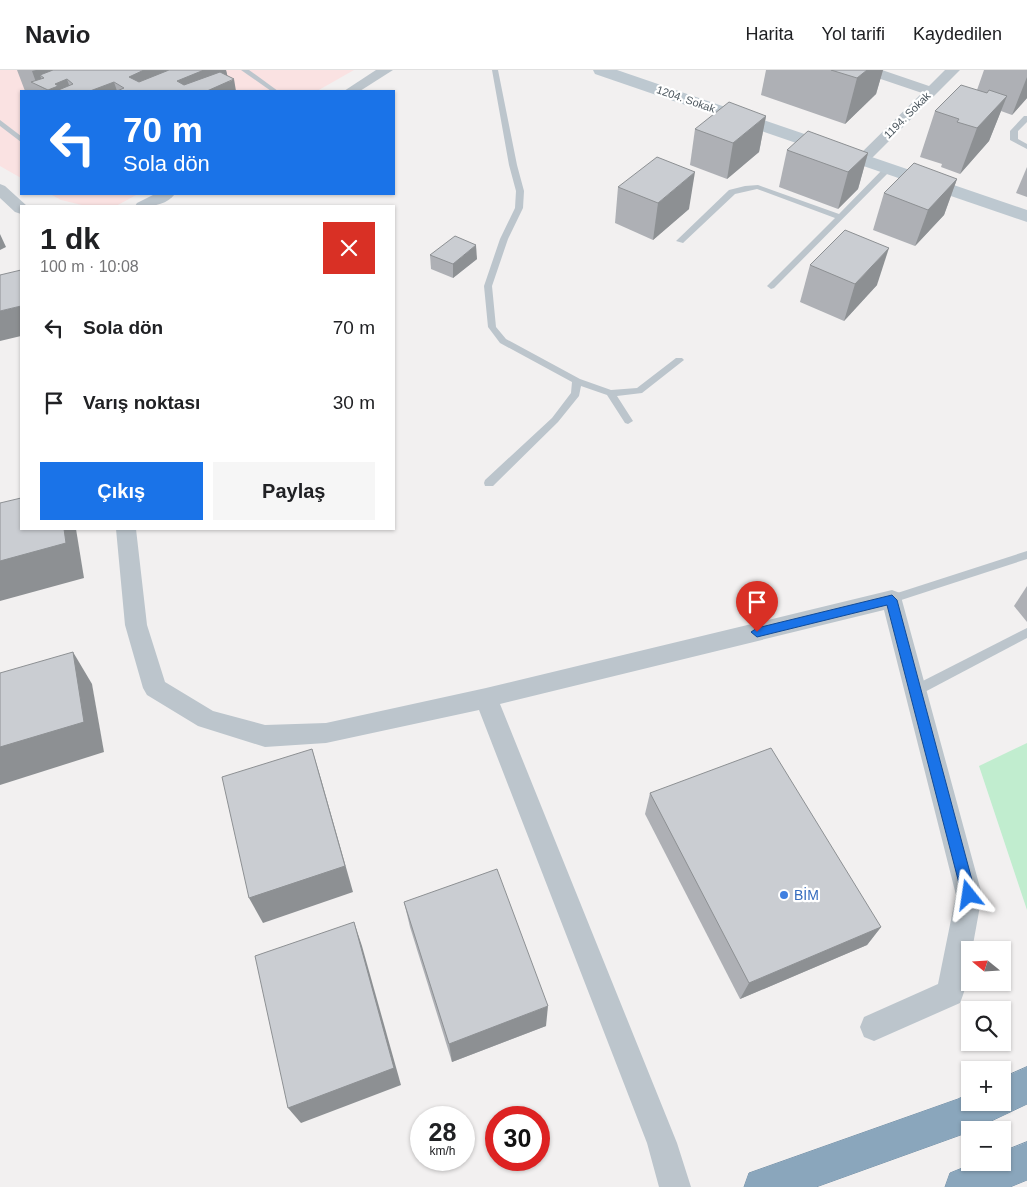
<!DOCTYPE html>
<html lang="tr">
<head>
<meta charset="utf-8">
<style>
	:root { --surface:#fff; --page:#f6f6f6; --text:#202124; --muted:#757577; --line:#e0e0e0; --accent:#1a73e8 }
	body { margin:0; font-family:Helvetica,sans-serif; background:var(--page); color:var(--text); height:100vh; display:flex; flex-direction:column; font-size:19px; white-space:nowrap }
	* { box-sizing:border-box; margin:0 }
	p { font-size:16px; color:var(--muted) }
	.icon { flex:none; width:28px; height:28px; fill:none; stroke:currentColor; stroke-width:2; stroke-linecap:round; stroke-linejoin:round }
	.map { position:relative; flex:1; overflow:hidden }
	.drawer { position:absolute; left:20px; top:135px; width:375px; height:325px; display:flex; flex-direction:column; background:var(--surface); border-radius:0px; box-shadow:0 1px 4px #0004 }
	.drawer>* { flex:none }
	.guide { position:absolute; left:20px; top:20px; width:375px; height:105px; border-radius:0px; box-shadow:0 1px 4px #0004; background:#1a73e8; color:#fff; overflow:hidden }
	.needle { width:32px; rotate:288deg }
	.controls { position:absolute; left:961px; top:871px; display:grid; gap:10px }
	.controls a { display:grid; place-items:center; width:50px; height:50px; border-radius:0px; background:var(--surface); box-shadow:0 1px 4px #0004; font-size:25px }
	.speed { position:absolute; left:410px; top:1036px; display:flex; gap:10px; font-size:25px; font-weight:700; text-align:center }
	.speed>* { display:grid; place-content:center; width:65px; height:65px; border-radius:50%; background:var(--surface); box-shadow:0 1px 4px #0004; line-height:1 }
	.speed small { font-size:12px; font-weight:400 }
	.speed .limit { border:8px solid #d22; background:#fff; color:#111 }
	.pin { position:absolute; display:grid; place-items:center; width:42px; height:42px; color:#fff; margin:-51px -21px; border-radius:50% 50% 50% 0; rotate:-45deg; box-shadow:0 0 5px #0007 }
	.pin .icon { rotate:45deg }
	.me { position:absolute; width:55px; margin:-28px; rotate:345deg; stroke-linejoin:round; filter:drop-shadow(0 0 4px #0008) }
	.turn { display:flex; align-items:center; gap:18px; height:105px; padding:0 20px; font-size:22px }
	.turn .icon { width:65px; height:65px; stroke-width:2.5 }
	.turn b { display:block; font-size:35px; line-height:42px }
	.round { display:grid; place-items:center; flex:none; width:52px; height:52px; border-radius:0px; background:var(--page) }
	.head { display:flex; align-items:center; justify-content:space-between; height:85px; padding:0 20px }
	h1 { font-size:30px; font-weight:700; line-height:38px }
	.cta { display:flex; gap:10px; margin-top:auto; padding:10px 20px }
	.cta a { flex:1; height:58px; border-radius:0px; background:var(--accent); color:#fff; font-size:20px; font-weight:700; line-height:58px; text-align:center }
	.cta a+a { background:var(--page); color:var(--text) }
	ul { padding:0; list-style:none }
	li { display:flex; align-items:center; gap:15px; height:75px; padding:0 20px }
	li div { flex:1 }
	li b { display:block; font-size:19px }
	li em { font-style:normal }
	header { display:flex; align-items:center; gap:30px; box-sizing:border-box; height:70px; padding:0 25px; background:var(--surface); border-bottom:1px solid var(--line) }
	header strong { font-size:24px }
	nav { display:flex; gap:28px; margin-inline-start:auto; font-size:18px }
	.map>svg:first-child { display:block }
	.medical { fill:#fae2e2 }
	.green { fill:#c1edcf }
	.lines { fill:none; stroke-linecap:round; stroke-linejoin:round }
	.highway-casing { stroke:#7691a7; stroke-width:1 }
	.lane { fill:#bcc5cc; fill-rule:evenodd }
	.street { fill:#bcc5cc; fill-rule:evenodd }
	.secondary { fill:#bdc8d0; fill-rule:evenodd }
	.highway { fill:#8aa6bc; fill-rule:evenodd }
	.wall { fill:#aeb0b5 }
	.shaded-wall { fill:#8d9093 }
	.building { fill:#cacdd2; stroke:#8d9093 }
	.route { fill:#1a73e8; stroke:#114b97 }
	.shop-dot { fill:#3f7fe0; stroke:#fff; stroke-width:2 }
	.labels { text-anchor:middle; stroke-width:4.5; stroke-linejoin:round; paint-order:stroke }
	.far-street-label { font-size:11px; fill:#49545c; stroke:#fff }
	.shop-label { font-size:14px; fill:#366cbe; stroke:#fff; text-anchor:start }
</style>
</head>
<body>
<header>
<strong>Navio</strong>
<nav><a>Harita</a><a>Yol tarifi</a><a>Kaydedilen</a></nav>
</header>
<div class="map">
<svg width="1027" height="1117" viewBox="0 0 1027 1117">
	<rect width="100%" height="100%" fill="#f2f0f0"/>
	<g class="medical">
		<polygon points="0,0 354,0 317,21 21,21 21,108 0,96"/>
		<polygon points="50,124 138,124 116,136 86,136 61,130"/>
	</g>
	<polygon class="green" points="1027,673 1027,840 979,696"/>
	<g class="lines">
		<g class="highway-casing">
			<g id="highway">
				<polygon points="1027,997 1027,1034 966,1063 816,1117 744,1117 749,1103 958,1029 970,1023 970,1032 1002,1032 1002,1008"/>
				<polygon points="1027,1072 1027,1110 1010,1117 945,1117 950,1103 977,1092 1002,1092 1002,1082"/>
			</g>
		</g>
		<g class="lane">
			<polygon points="241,0 249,0 278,21 271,21"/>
			<polygon points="492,0 498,0 517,95 524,121 523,138 508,169 492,216 496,257 506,269 580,309 611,320 637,318 676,288 682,288 684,290 642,323 617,326 633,351 628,354 625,353 607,325 581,316 579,326 558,352 493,416 485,416 484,413 485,410 552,348 571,323 572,312 500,273 488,257 484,216 500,169 515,138 516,121 509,95"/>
			<polygon points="1024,46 1027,46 1027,52 1018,61 1018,69 1027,74 1027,79 1010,70 1010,61"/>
			<polygon points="0,50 21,66 21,72 0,56"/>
			<polygon points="885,97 892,99 774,218 771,219 767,216 835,148 757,119 735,124 683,173 676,171 729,120 745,116 758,115 839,144"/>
			<polygon points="1027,481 1027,489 892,533 888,532 886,529 888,526"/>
			<polygon points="1027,558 1027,568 919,625 915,626 911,625 909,621 911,617"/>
		</g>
		<g class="street">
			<polygon points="376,0 393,0 360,21 344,21"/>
			<polygon points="861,0 882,0 929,16 945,0 960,0 867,93 857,93 854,90 857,87 922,23 863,3"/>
			<polygon points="0,114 5,116 27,136 21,136 21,144 15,142 0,128"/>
			<path d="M155,124h20c-9,12 -26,13 -40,12l2,-3z"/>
			<path d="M116,459h20l11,96 18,57 48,29 52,14 61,-2 160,-35 406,-98 8,3 82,302 -10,55h-2c0,18 -3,37 -10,53l-86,38 -10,-4 -4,-10 4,-10 74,-33 18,-89 -72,-285 -384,94 177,439 14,44h-32l-12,-44 -168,-433 -153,33 -61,4 -67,-21 -51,-31 -4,-7 -18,-63z"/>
		</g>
		<polygon class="secondary" points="593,0 617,0 1027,140 1027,152 595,4"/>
		<use href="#highway" class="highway"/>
	</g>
	<g class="wall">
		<polygon points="17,0 226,0 227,6 236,21 25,21"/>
		<polygon points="766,0 883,0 876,24 845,54 761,25"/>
		<polygon points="984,0 1027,0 1027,28 1012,45 1001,41 989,71 960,104 941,97 942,94 920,87 935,41 977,20"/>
		<polygon points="766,46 759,82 727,109 690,95 695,59"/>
		<polygon points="787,80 868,83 858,119 838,139 779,117"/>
		<polygon points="1027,97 1027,127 1016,123"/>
		<polygon points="957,109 944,145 915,176 873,160 884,123"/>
		<polygon points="618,117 689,139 653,170 615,153"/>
		<polygon points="430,185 477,189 453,208 431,199"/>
		<polygon points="810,195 877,215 844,251 800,232"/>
		<polygon points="1027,516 1027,552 1014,536"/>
		<polygon points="650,723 881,857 867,875 740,929 645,744"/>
		<polygon points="404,832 546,956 452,992 410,857"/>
	</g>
	<g class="shaded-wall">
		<polygon points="36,0 79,0 73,14 67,9 71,21 48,21 44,8 40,5 45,19 37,15 32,1"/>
		<polygon points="135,0 226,0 229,12 234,9 236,21 133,21 129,7"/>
		<polygon points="867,0 883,0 876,24 845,54 857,8"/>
		<polygon points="1027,7 1027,28 1012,45"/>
		<polygon points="114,12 117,21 90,21"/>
		<polygon points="1007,26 989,71 960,104 977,58"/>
		<polygon points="766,46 759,82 727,109 733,73"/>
		<polygon points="868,83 858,119 838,139 848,102"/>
		<polygon points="695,102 689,139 653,170 658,133"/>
		<polygon points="957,109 944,145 915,176 928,140"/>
		<polygon points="0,164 6,177 0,180"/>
		<polygon points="476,175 477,189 453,208 453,194"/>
		<polygon points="889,178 877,215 844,251 855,214"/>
		<polygon points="21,236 21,266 0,271 0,241"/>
		<polygon points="64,459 76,459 84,508 0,531 0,491"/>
		<polygon points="73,582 92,614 104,682 0,715 0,677"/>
		<polygon points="312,679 321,709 353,822 263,853 249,828"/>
		<polygon points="354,852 362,876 401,1015 301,1053 288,1038"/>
		<polygon points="881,857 867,875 740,929 749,913"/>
		<polygon points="548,936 546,956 452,992 449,974"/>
	</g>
	<g class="building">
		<polygon points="53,0 144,0 129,7 139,12 169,0 204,0 177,11 184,15 220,2 234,9 207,21 117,21 124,18 114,12 90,21 56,21 73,14 67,9 55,14 58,16 48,20 31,12 44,8 40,5"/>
		<polygon points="831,0 867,0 857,8"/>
		<polygon points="961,15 987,23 989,20 1007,26 977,58 957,52 959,49 935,41"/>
		<polygon points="729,32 766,46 733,73 695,59"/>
		<polygon points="808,61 868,83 848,102 787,80"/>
		<polygon points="657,87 695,102 658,133 618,117"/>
		<polygon points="914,93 957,109 928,140 884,123"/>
		<polygon points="845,160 889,178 855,214 810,195"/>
		<polygon points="455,166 476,175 453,194 430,185"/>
		<polygon points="21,200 21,236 0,241 0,205"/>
		<polygon points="21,428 21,459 64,459 66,473 0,491 0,433"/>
		<polygon points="73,582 84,652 0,677 0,603"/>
		<polygon points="771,678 881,857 749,913 650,723"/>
		<polygon points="312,679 345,796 249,828 222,707"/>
		<polygon points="497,799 548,936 449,974 404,832"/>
		<polygon points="354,852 394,998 288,1038 255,886"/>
	</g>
	<polygon class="route" points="892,525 897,530 976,825 974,830 969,832 964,830 962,825 887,535 757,567 751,562 757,558"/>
	<circle class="shop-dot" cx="784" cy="825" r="5"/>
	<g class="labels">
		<g class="far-street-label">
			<text transform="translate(686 29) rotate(19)" y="4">1204. Sokak</text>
			<text transform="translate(907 45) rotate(-45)" y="4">1194. Sokak</text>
		</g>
		<g class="shop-label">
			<text x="794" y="830">BİM</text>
		</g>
	</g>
</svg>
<div class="controls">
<a><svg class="needle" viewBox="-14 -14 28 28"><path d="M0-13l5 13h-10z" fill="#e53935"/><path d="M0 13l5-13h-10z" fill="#757577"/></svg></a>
<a><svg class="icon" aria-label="search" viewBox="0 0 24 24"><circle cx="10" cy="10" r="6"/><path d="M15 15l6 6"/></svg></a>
<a>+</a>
<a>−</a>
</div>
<div class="speed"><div>28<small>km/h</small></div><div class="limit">30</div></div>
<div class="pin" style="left:757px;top:562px;background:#d93025"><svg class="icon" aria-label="arrive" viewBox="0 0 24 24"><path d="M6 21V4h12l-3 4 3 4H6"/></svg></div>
<svg class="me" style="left:969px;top:825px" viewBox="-20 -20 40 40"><path d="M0-17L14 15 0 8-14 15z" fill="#1a73e8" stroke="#fff" stroke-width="4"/></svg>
<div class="guide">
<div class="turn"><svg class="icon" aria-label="left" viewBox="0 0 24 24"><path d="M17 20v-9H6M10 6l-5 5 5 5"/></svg><div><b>70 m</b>Sola dön</div></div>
</div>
<section class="drawer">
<div class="head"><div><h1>1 dk</h1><p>100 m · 10:08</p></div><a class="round" style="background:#d93025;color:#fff"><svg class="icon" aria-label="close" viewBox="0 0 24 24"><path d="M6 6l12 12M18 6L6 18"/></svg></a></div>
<ul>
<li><svg class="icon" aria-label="left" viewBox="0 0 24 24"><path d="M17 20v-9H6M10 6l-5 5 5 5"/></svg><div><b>Sola dön</b></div><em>70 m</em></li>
<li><svg class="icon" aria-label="arrive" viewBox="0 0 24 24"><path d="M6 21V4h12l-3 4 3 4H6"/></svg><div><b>Varış noktası</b></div><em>30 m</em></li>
</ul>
<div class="cta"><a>Çıkış</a><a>Paylaş</a></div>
</section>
</div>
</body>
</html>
